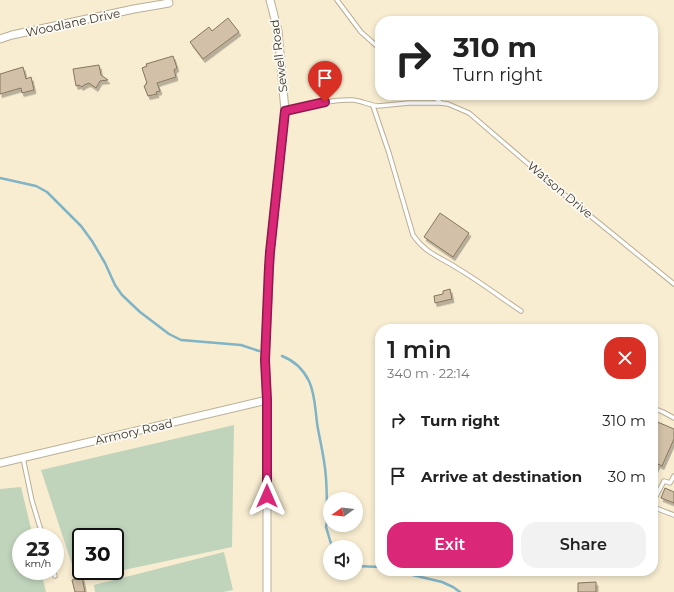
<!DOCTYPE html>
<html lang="en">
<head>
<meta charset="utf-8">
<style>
	:root { --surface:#fff; --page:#f2f2f2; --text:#222; --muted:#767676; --accent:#db2777 }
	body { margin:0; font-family:Montserrat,sans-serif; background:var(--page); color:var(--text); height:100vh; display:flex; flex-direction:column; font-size:15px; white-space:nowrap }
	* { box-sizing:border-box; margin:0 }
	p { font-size:13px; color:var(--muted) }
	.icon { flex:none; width:22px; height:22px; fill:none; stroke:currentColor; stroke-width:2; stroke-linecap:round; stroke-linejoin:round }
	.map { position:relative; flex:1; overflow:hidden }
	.drawer { position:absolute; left:375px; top:324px; width:283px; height:252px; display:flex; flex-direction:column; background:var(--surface); border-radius:16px; box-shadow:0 2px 6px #0003 }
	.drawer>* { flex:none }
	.hud { position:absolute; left:375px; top:16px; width:283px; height:84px; border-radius:16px; box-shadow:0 2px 6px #0003; background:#fff; color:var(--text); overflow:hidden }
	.needle { width:26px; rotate:256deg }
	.controls { position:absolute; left:323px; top:492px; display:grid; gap:8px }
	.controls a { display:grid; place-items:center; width:40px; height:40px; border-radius:50%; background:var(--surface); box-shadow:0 2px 6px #0003; font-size:20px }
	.speed { position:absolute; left:12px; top:528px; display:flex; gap:8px; font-size:20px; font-weight:700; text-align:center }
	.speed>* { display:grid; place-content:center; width:52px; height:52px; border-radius:50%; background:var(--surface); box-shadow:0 2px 6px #0003; line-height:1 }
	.speed small { font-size:10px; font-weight:400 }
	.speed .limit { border:2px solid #111; border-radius:6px; background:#fff; color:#111 }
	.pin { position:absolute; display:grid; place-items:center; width:34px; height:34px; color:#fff; margin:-41px -17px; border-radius:50% 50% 50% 0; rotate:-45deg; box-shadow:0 0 4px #0007 }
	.pin .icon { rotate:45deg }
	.me { position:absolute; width:44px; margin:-22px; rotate:0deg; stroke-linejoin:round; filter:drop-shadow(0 0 3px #0008) }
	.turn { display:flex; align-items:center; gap:14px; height:84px; padding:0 12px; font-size:18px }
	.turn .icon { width:52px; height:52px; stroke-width:2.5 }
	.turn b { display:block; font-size:28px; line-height:34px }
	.round { display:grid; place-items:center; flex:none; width:42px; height:42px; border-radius:16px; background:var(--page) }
	.headline { display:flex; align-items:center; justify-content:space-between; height:68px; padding:0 12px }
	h1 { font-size:24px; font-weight:600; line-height:30px }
	.cta { display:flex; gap:8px; margin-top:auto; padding:8px 12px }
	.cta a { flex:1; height:46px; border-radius:16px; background:var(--accent); color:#fff; font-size:16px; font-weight:600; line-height:46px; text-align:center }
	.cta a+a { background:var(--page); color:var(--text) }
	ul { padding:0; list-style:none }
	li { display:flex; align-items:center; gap:12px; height:56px; padding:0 12px }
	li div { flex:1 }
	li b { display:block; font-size:15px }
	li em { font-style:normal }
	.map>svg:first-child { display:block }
	.green { fill:#c0d4bc; fill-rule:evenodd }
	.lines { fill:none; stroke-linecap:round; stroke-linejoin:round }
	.stream { stroke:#7fb3c6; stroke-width:2.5 }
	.building { fill:#d2c1a8; stroke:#85755e; filter:url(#shadow) }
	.lane-casing { stroke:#baaf95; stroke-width:5.5 }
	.street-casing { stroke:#baaf95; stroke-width:9 }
	.lane { stroke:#fff; stroke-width:3.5 }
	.street { stroke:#fff; stroke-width:7 }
	.route-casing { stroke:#8e194d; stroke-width:10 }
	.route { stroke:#db2777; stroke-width:7 }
	.labels { text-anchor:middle; stroke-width:3.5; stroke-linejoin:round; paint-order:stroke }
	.street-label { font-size:12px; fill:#3b362b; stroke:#fdfbf5 }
</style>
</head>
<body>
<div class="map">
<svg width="674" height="592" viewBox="0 0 674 592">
	<defs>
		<filter id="shadow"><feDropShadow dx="2" dy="3.5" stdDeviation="0" flood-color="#0004"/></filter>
	</defs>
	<rect width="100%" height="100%" fill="#f8edd1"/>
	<g class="green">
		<path d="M234,425l-2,122 -155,33 -36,-110zM81,537h34v34h-34z"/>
		<polygon points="21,487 33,537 21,537 21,571 41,571 46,592 0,592 0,489"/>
		<polygon points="224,552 233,590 223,592 95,592 94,585"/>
	</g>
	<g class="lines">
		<g class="stream">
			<polyline points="0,178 36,186 47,192 81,226 92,241 105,263 115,285 122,295 140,312 169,334 181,340 241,345 259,351"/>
			<path d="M282,356c13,5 21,13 27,25 7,15 6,32 9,48 3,16 7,32 8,49 1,14 1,29 1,43l-1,6 6,20"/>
			<polyline points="356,566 380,567"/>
			<polyline points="396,571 442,582 453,587 460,592"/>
		</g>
	</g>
	<g class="building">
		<polygon points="228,18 239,32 203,59 190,42 209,27 212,31"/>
		<polygon points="173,56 177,68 174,70 176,77 157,83 160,91 156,92 157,94 148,96 144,86 146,85 146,83 147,83 142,68 147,66 146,64"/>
		<polygon points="99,65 101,75 108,80 100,81 96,88 89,83 84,85 82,87 79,85 76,86 73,69"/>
		<polygon points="23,67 26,79 31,77 34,90 22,93 21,88 0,94 0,74"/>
		<polygon points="440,213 469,233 453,257 424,237"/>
		<polygon points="450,289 452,299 435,303 434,296 443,294 443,291"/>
		<polygon points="653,420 674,429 674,439 662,466 658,464 653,475"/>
		<polygon points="665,488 674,492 674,503 661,498"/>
		<polygon points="82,577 85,592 75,592 72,580"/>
		<polygon points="596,582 596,592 578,592 578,583"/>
	</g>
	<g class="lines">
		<g class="lane-casing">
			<g id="lane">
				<polyline points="337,0 361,32 380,49"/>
				<polyline points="432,95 441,103"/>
				<path d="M373,106l16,47 24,82c12,18 27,22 44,33 22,13 43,29 64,43"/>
				<path d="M285,111c23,-5 45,-12 68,-11 9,1 16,5 25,6l31,-3h32l7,1 21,9 92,79 113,92"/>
				<polyline points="653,408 663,412 674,418"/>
				<polyline points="23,458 32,501 43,537"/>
				<polyline points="653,502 664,481 670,483 674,476"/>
				<polyline points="653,505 658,509 674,515"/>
				<polyline points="53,571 55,576"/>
			</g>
		</g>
		<g class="street-casing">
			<g id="street">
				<polyline points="0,39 12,35 134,9 169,3"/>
				<polyline points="0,463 267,400"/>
				<polyline points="267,592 267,400 265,360 270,252 285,111 278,31 270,0"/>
			</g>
		</g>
		<use href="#lane" class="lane"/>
		<use href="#street" class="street"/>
	</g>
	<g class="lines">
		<g class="route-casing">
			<polyline id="route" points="267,496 267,400 265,360 269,267 270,252 285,111 325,102"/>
		</g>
		<use href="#route" class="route"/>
	</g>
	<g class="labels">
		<g class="street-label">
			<text transform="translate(73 23) rotate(-12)" y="4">Woodlane Drive</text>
			<text transform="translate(279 56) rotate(-97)" y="4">Sewell Road</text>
			<text transform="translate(560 190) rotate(40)" y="4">Watson Drive</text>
			<text transform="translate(134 432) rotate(-13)" y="4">Armory Road</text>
		</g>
	</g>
</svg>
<div class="controls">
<a><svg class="needle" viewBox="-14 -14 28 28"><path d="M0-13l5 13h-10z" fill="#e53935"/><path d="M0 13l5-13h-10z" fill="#767676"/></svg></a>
<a><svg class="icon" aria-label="sound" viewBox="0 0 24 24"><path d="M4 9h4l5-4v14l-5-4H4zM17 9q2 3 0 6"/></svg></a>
</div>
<div class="speed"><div>23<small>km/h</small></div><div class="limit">30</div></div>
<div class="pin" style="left:325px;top:102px;background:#d93025"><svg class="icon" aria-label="arrive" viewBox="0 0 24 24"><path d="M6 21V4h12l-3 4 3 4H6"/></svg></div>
<svg class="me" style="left:267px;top:496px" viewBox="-20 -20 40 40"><path d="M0-17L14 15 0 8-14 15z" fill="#db2777" stroke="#fff" stroke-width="4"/></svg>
<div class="hud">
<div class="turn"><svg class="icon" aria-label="right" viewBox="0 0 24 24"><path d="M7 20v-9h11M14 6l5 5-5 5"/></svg><div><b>310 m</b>Turn right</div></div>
</div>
<section class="drawer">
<div class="headline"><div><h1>1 min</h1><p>340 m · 22:14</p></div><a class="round" style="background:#d93025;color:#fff"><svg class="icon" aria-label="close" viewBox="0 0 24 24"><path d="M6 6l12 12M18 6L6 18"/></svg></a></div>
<ul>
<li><svg class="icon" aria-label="right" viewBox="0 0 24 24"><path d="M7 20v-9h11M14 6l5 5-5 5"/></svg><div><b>Turn right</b></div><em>310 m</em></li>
<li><svg class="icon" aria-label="arrive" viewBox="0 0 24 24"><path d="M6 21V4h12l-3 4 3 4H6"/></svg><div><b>Arrive at destination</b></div><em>30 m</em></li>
</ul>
<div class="cta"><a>Exit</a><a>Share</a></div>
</section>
</div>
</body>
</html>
